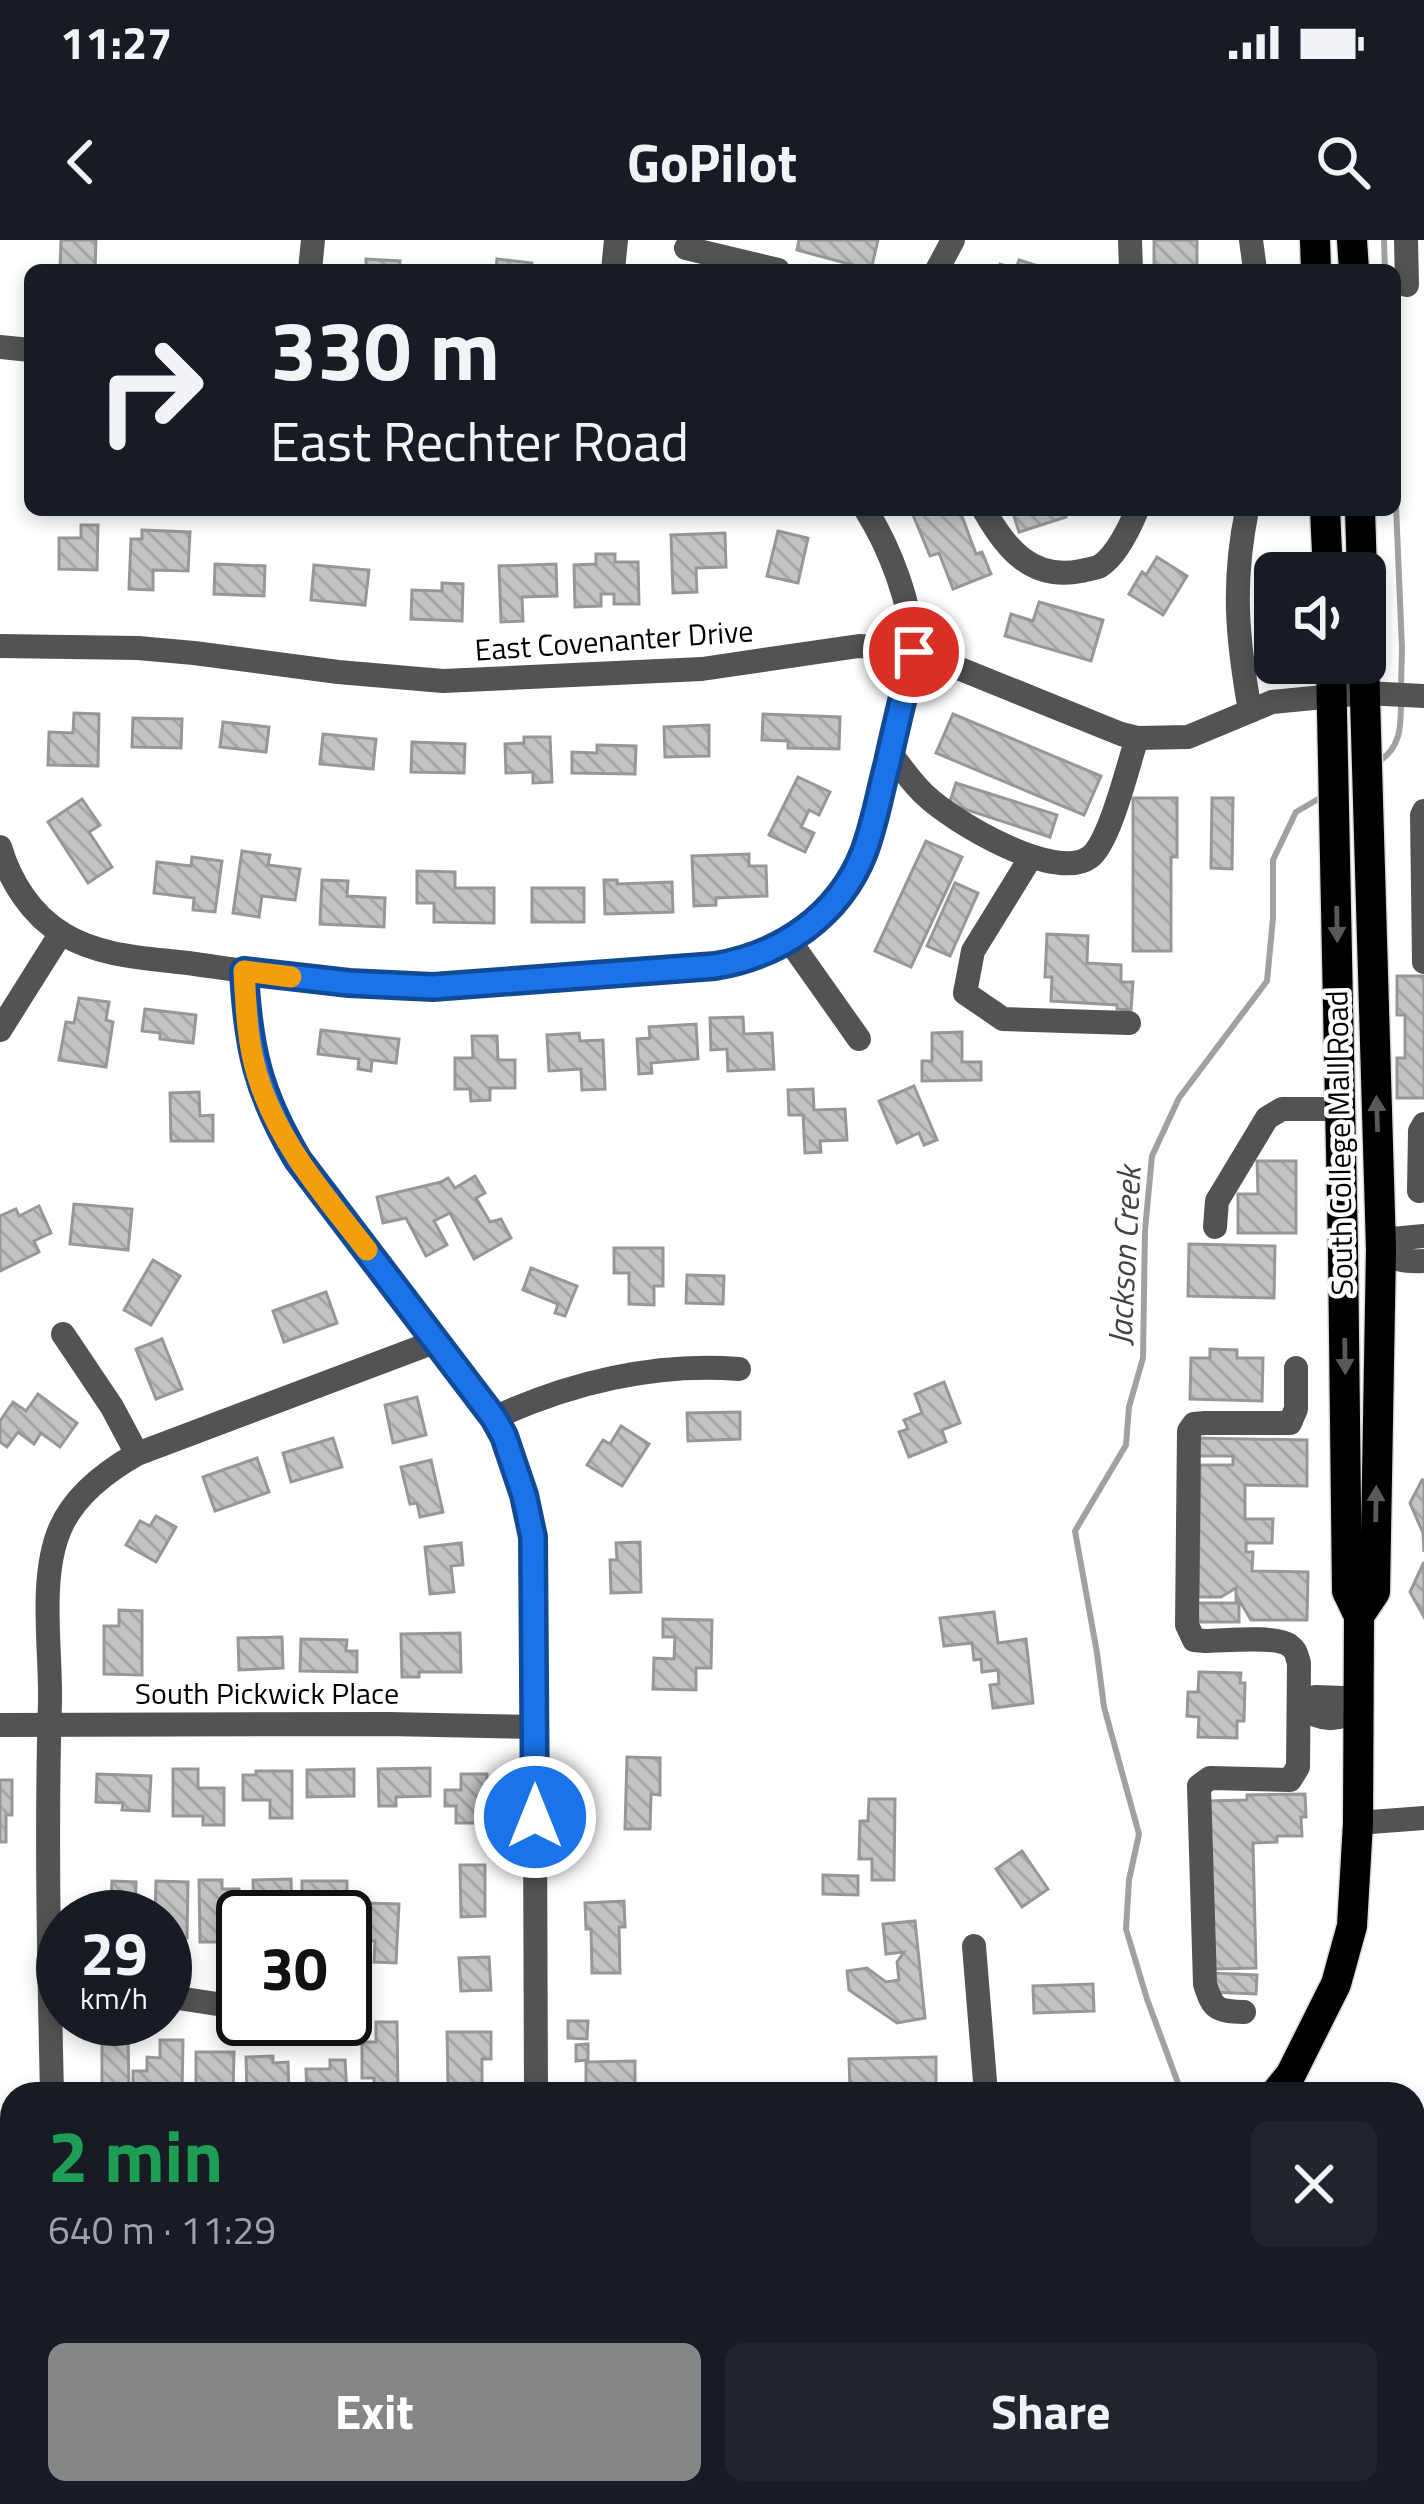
<!DOCTYPE html>
<html lang="en">
<head>
<meta charset="utf-8">
<style>
	:root { --surface:#171b24; --page:#20242c; --text:#f1f3f6; --muted:#9ea1a6; --accent:#858687 }
	body { margin:0; font-family:"Titillium Web",sans-serif; background:var(--page); color:var(--text); height:100vh; display:flex; flex-direction:column; font-size:45px; white-space:nowrap }
	* { box-sizing:border-box; margin:0 }
	p { font-size:39px; color:var(--muted) }
	.icon { flex:none; width:66px; height:66px; fill:none; stroke:currentColor; stroke-width:2; stroke-linecap:round; stroke-linejoin:round }
	.map { position:relative; flex:1; overflow:hidden }
	.drawer { position:absolute; left:0px; top:1842px; width:1425px; height:423px; display:flex; flex-direction:column; background:var(--surface); border-radius:36px 36px 0 0; box-shadow:0 6px 18px #0003 }
	.drawer>* { flex:none }
	.banner { position:absolute; left:24px; top:24px; width:1377px; height:252px; border-radius:18px; box-shadow:0 6px 18px #0003; background:#171b24; color:var(--text); overflow:hidden }
	.controls { position:absolute; left:1254px; top:312px; display:grid; gap:24px }
	.controls a { display:grid; place-items:center; width:132px; height:132px; border-radius:18px; background:var(--surface); box-shadow:0 6px 18px #0003; font-size:60px }
	.speed { position:absolute; left:36px; top:1650px; display:flex; gap:24px; font-size:60px; font-weight:700; text-align:center }
	.speed>* { display:grid; place-content:center; width:156px; height:156px; border-radius:50%; background:var(--surface); box-shadow:0 6px 18px #0003; line-height:1 }
	.speed small { font-size:30px; font-weight:400 }
	.speed .limit { border:6px solid #111; border-radius:18px; background:#fff; color:#111 }
	.pin { position:absolute; display:grid; place-items:center; width:102px; height:102px; color:#fff; margin:-51px; border:6px solid #fff; border-radius:50%; box-shadow:0 3px 12px #0007 }
	.me { position:absolute; width:132px; margin:-66px; rotate:0deg; stroke-linejoin:round; filter:drop-shadow(0 0 9px #0008) }
	.turn { display:flex; align-items:center; gap:42px; height:252px; padding:0 48px; font-size:54px }
	.turn .icon { width:156px; height:156px; stroke-width:2.5 }
	.turn b { display:block; font-size:84px; line-height:102px }
	.round { display:grid; place-items:center; flex:none; width:126px; height:126px; border-radius:18px; background:var(--page) }
	.summary { display:flex; align-items:center; justify-content:space-between; height:204px; padding:0 48px }
	h1 { font-size:72px; font-weight:700; line-height:90px; color:#1e9e55 }
	.primary-button { display:flex; gap:24px; margin-top:auto; padding:24px 48px }
	.primary-button a { flex:1; height:138px; border-radius:18px; background:var(--accent); color:#fff; font-size:48px; font-weight:700; line-height:138px; text-align:center }
	.primary-button a+a { background:var(--page); color:var(--text) }
	.status { display:flex; justify-content:space-between; align-items:center; height:84px; padding:0 60px; background:var(--surface); direction:ltr }
	.status svg { height:33px; fill:currentColor }
	header { display:flex; justify-content:space-between; align-items:center; height:156px; padding:0 48px; background:var(--surface); font-size:54px; font-weight:700 }
	.map>svg:first-child { display:block }
	.lines { fill:none; stroke-linecap:round; stroke-linejoin:round }
	.stream { stroke:#a1a1a1; stroke-width:6 }
	.building { fill:url(#building-back-hatch); stroke:#979797; stroke-width:3 }
	.major-casing { stroke:#dbdbdb; stroke-width:33 }
	.minor { stroke:#535353; stroke-width:24 }
	.major { stroke:#000; stroke-width:30 }
	.oneway { fill:#595959 }
	.route-casing { stroke:#114b97; stroke-width:30 }
	.route { stroke:#1a73e8; stroke-width:21 }
	.slow { stroke:#f59e0b; stroke-width:21 }
	.labels { text-anchor:middle; stroke-width:9; stroke-linejoin:round; paint-order:stroke }
	.street-label { font-size:30px; fill:#000; stroke:#fff }
	.water-label { font-size:33px; font-style:italic; fill:#424242; stroke:#fff }
</style>
</head>
<body>
<div class="status"><b>11:27</b><svg viewBox="0 0 49 12"><path d="M0 12V9h3v3zM5 12V6h3v6zM10 12V3h3v9zM15 12V0h3v12zM26 1h20v11H26zM47 4h2v5h-2z"/></svg></div>
<header><svg class="icon" aria-label="back" viewBox="0 0 24 24"><path d="M15 5l-7 7 7 7"/></svg>GoPilot<svg class="icon" aria-label="search" viewBox="0 0 24 24"><circle cx="10" cy="10" r="6"/><path d="M15 15l6 6"/></svg></header>
<div class="map">
<svg width="1424" height="2264" viewBox="0 0 1424 2264">
	<defs>
		<pattern id="building-back-hatch" width="6" height="6" patternUnits="userSpaceOnUse" patternTransform="scale(3)"><rect width="6" height="6" fill="#c3c3c3"/><path d="M-1 5l2 2M0 0l6 6M5-1l2 2" fill="none" stroke="#a6a6a6"/></pattern>
	</defs>
	<rect width="100%" height="100%" fill="#fff"/>
	<g class="lines">
		<g class="stream">
			<polyline points="1384,0 1385,30"/>
			<polyline points="1395,242 1402,408 1401,448"/>
			<path d="M1377,523c24,-15 24,-36 24,-62"/>
			<polyline points="1182,1854 1147,1759 1126,1689 1129,1640 1139,1594 1104,1467 1097,1413 1075,1291 1126,1205 1129,1167 1143,1118 1145,990 1152,916 1179,858 1267,741 1273,678 1273,620 1296,572 1325,555"/>
			<polyline points="1331,2253 1335,2264"/>
		</g>
	</g>
	<g class="building">
		<polygon points="61,0 96,0 95,30 60,30"/>
		<polygon points="799,0 878,0 871,30 797,10"/>
		<rect x="1154" y="0" width="43" height="30"/>
		<polygon points="366,19 400,21 399,30 366,30"/>
		<polygon points="497,19 532,23 531,30 496,30"/>
		<polygon points="1019,20 1051,30 998,30 1000,24 1016,29"/>
		<polygon points="911,270 960,271 976,314 982,312 991,334 953,349 939,313 930,316"/>
		<polygon points="1012,270 1064,270 1066,277 1019,292"/>
		<polygon points="81,285 98,285 97,330 59,329 59,298 81,298"/>
		<polygon points="142,290 190,292 188,331 153,330 153,350 129,349 131,299 142,299"/>
		<polygon points="778,291 808,298 798,343 767,336"/>
		<polygon points="725,293 726,327 696,328 697,352 673,353 671,295"/>
		<polygon points="596,314 615,314 615,322 638,322 639,364 614,364 614,354 601,354 601,366 575,367 574,325 596,324"/>
		<polygon points="1157,317 1187,336 1163,375 1129,354 1142,332 1146,335"/>
		<polygon points="215,324 265,326 264,356 214,354"/>
		<polygon points="556,324 557,356 522,357 523,381 501,382 499,326"/>
		<polygon points="314,325 369,330 365,365 311,360"/>
		<polygon points="442,343 463,344 462,381 411,379 412,350 442,351"/>
		<polygon points="1039,362 1103,380 1091,421 1005,396 1011,374 1033,381"/>
		<polygon points="74,473 99,474 98,526 48,525 49,492 73,493"/>
		<polygon points="763,474 840,477 839,509 788,508 788,501 762,500"/>
		<polygon points="953,474 1101,536 1084,575 936,513"/>
		<polygon points="133,478 182,479 181,508 132,507"/>
		<polygon points="223,482 269,487 266,512 220,507"/>
		<polygon points="709,485 709,516 665,517 664,487"/>
		<polygon points="323,494 376,499 373,529 320,524"/>
		<polygon points="524,497 550,497 552,542 533,543 533,532 506,533 505,504 524,503"/>
		<polygon points="412,502 465,504 464,533 411,532"/>
		<polygon points="597,505 636,506 635,534 572,533 572,512 597,513"/>
		<polygon points="798,537 830,552 819,575 809,570 801,587 814,593 805,612 769,595"/>
		<polygon points="956,543 1057,575 1050,597 949,564"/>
		<polygon points="1133,558 1177,558 1177,617 1171,617 1171,711 1133,711"/>
		<polygon points="1212,558 1233,558 1232,629 1211,628"/>
		<polygon points="82,559 100,585 89,592 112,627 88,643 48,582"/>
		<polygon points="926,601 962,617 911,727 875,711"/>
		<polygon points="242,611 270,615 268,625 300,629 295,660 262,656 259,677 233,673"/>
		<polygon points="749,614 749,626 766,626 767,656 716,658 716,665 694,666 692,616"/>
		<polygon points="192,617 222,621 215,672 193,670 194,658 154,653 157,622 191,626"/>
		<polygon points="417,631 455,632 455,648 494,648 494,683 434,682 434,663 417,663"/>
		<polygon points="322,640 348,641 347,656 385,658 384,687 320,684"/>
		<polygon points="604,640 617,640 617,644 672,642 673,672 605,674"/>
		<polygon points="955,643 978,653 950,716 927,706"/>
		<rect x="532" y="648" width="52" height="34"/>
		<polygon points="1047,694 1088,696 1087,723 1121,725 1121,742 1133,742 1131,770 1117,769 1117,765 1051,761 1052,737 1045,737"/>
		<polygon points="1397,736 1424,736 1424,858 1397,858 1397,818 1405,818 1405,775 1397,775"/>
		<polygon points="79,758 109,762 106,780 113,782 106,827 59,820 66,782 74,783"/>
		<polygon points="145,769 196,775 193,803 160,799 160,793 142,791"/>
		<polygon points="743,777 744,794 772,793 774,829 728,831 727,809 711,810 710,778"/>
		<polygon points="696,784 698,819 651,823 652,833 639,834 637,799 650,798 649,787"/>
		<polygon points="321,790 399,799 396,823 372,820 371,831 358,829 359,819 318,814"/>
		<polygon points="962,792 962,822 981,822 981,840 922,841 922,821 932,821 932,793"/>
		<polygon points="579,793 580,801 603,800 605,849 582,850 581,829 549,831 547,795"/>
		<polygon points="472,796 497,796 498,820 515,820 515,848 490,848 490,860 471,861 470,849 455,849 455,818 473,818"/>
		<polygon points="914,846 937,900 924,905 919,893 897,903 879,861"/>
		<polygon points="813,849 814,870 845,869 847,900 820,901 821,912 805,913 803,875 789,875 788,850"/>
		<polygon points="199,852 200,876 213,875 213,901 171,901 170,853"/>
		<polygon points="1257,921 1296,921 1296,993 1238,993 1238,954 1258,954"/>
		<polygon points="475,936 485,953 476,958 490,982 501,979 511,998 474,1019 450,973 434,981 447,1005 426,1016 406,978 383,983 377,957 441,942 448,938 455,948"/>
		<polygon points="74,964 132,969 128,1010 70,1004"/>
		<polygon points="39,966 51,993 34,1001 39,1012 0,1031 0,976 16,969 19,976"/>
		<polygon points="1189,1004 1275,1006 1274,1058 1188,1056"/>
		<polygon points="614,1008 663,1008 663,1046 654,1046 654,1065 629,1064 629,1033 614,1033"/>
		<polygon points="153,1020 180,1036 151,1085 124,1070"/>
		<polygon points="531,1028 577,1046 565,1076 555,1073 558,1064 523,1050"/>
		<polygon points="687,1035 724,1036 723,1064 686,1063"/>
		<polygon points="326,1052 337,1083 284,1102 273,1071"/>
		<polygon points="162,1099 182,1149 156,1159 136,1109"/>
		<polygon points="1210,1109 1237,1110 1237,1118 1263,1118 1262,1161 1190,1159 1191,1118 1210,1118"/>
		<polygon points="944,1142 960,1183 942,1190 946,1202 909,1217 899,1192 908,1189 904,1180 922,1173 915,1154"/>
		<polygon points="38,1154 77,1183 60,1207 41,1193 34,1204 18,1192 7,1207 0,1202 0,1181 13,1162 26,1171"/>
		<polygon points="417,1157 426,1195 393,1203 385,1165"/>
		<polygon points="740,1172 740,1199 688,1201 687,1173"/>
		<polygon points="621,1186 649,1204 622,1246 587,1225 603,1200 610,1204"/>
		<polygon points="333,1198 342,1227 291,1242 283,1213"/>
		<polygon points="1194,1198 1307,1200 1307,1246 1245,1245 1245,1279 1273,1279 1272,1303 1246,1303 1246,1312 1253,1312 1252,1331 1308,1332 1307,1380 1251,1380 1239,1360 1239,1382 1195,1382 1195,1363 1236,1363 1236,1348 1221,1357 1198,1357 1200,1225 1233,1225 1233,1216 1194,1216"/>
		<polygon points="257,1218 269,1252 215,1271 203,1237"/>
		<polygon points="431,1220 443,1272 420,1277 417,1263 410,1264 401,1227"/>
		<polygon points="1422,1240 1424,1240 1424,1312 1423,1293 1410,1263"/>
		<polygon points="156,1276 176,1287 156,1322 126,1305 140,1281 150,1286"/>
		<polygon points="640,1302 641,1352 611,1353 610,1320 617,1320 616,1303"/>
		<polygon points="461,1303 463,1325 451,1326 454,1352 430,1354 425,1307"/>
		<polygon points="1424,1322 1424,1377 1410,1352"/>
		<polygon points="119,1370 142,1371 142,1435 104,1434 104,1386 119,1386"/>
		<polygon points="994,1372 998,1403 1026,1399 1033,1463 993,1468 990,1445 999,1444 998,1430 982,1432 981,1419 974,1420 972,1403 944,1406 940,1378"/>
		<polygon points="663,1379 712,1380 711,1428 696,1428 696,1450 653,1449 654,1418 674,1419 675,1397 663,1397"/>
		<polygon points="460,1393 461,1432 419,1432 419,1437 402,1437 401,1394"/>
		<polygon points="282,1397 283,1428 239,1430 238,1398"/>
		<polygon points="301,1399 347,1400 346,1411 357,1411 357,1432 300,1431"/>
		<polygon points="1199,1432 1241,1433 1240,1443 1245,1443 1244,1481 1237,1481 1237,1498 1198,1497 1199,1477 1187,1476 1188,1452 1198,1452"/>
		<polygon points="627,1517 660,1518 660,1555 651,1554 650,1589 625,1589"/>
		<polygon points="430,1528 430,1556 396,1557 396,1566 379,1566 378,1529"/>
		<polygon points="173,1529 198,1529 198,1548 224,1548 224,1585 203,1585 203,1576 173,1576"/>
		<polygon points="354,1529 354,1556 307,1557 307,1530"/>
		<polygon points="256,1531 292,1531 292,1578 270,1578 270,1560 243,1560 243,1535 256,1535"/>
		<polygon points="97,1534 151,1536 149,1571 122,1570 123,1563 96,1562"/>
		<polygon points="461,1534 487,1534 487,1583 456,1583 456,1566 445,1566 445,1550 461,1550"/>
		<polygon points="0,1540 12,1540 12,1575 6,1575 6,1602 0,1602"/>
		<polygon points="1305,1554 1306,1577 1301,1577 1302,1596 1277,1596 1277,1602 1253,1603 1256,1728 1215,1729 1207,1561 1247,1560 1247,1555"/>
		<polygon points="869,1559 895,1559 894,1640 872,1640 872,1619 859,1619 860,1581 868,1581"/>
		<polygon points="1022,1611 1048,1649 1022,1667 996,1629"/>
		<polygon points="460,1625 485,1625 485,1676 461,1677"/>
		<polygon points="823,1635 858,1636 858,1655 823,1654"/>
		<polygon points="291,1639 292,1677 254,1677 253,1640"/>
		<polygon points="199,1640 222,1640 222,1649 239,1649 240,1702 200,1702"/>
		<polygon points="112,1641 136,1642 135,1677 98,1677 99,1657 111,1658"/>
		<polygon points="156,1641 188,1642 187,1698 165,1697 165,1677 155,1677"/>
		<polygon points="302,1641 347,1641 347,1699 345,1677 302,1677"/>
		<polygon points="624,1661 625,1687 619,1687 620,1733 592,1733 591,1689 586,1689 585,1663"/>
		<polygon points="364,1663 399,1664 396,1723 374,1722 375,1701 363,1700"/>
		<polygon points="915,1681 925,1778 897,1783 849,1750 847,1731 867,1728 886,1742 899,1740 897,1722 904,1712 886,1714 883,1684"/>
		<polygon points="489,1717 491,1750 461,1751 459,1718"/>
		<polygon points="1211,1733 1257,1735 1256,1754 1210,1752"/>
		<polygon points="1093,1744 1094,1771 1034,1773 1033,1746"/>
		<polygon points="568,1781 588,1781 587,1799 568,1798"/>
		<polygon points="376,1782 397,1782 398,1854 374,1854 374,1838 362,1838 362,1802 376,1802"/>
		<polygon points="447,1792 491,1792 491,1819 482,1819 482,1843 448,1844"/>
		<polygon points="128,1796 129,1854 111,1854 111,1849 102,1849 102,1797"/>
		<polygon points="160,1800 183,1800 182,1854 147,1854 147,1851 133,1850 133,1831 147,1831 147,1817 160,1818"/>
		<polygon points="588,1804 588,1822 635,1821 635,1853 586,1854 586,1820 576,1821 576,1805"/>
		<polygon points="196,1812 234,1812 233,1854 196,1854"/>
		<polygon points="273,1816 273,1823 288,1822 289,1854 247,1854 246,1817"/>
		<polygon points="936,1817 936,1854 868,1854 868,1848 850,1849 849,1819"/>
		<polygon points="330,1820 345,1820 347,1854 307,1854 306,1829 330,1829"/>
		<rect x="0" y="2066" width="12" height="38"/>
		<polygon points="10,2144 12,2182 0,2183 0,2145"/>
		<polygon points="12,2192 12,2230 0,2233 0,2194"/>
		<polygon points="501,2253 539,2253 536,2264 500,2256"/>
		<polygon points="600,2253 625,2253 620,2264 600,2264 596,2263"/>
		<polygon points="730,2253 762,2253 758,2264 726,2264"/>
		<rect x="871" y="2253" width="47" height="11"/>
		<rect x="933" y="2253" width="42" height="11"/>
	</g>
	<g class="lines">
		<g class="major-casing">
			<g id="major">
				<polyline points="1315,0 1316,30"/>
				<polyline points="1352,0 1354,30"/>
				<polyline points="1325,270 1328,333"/>
				<polyline points="1360,270 1362,333"/>
				<polyline points="1359,1376 1375,1352 1381,1009 1364,423"/>
				<polyline points="1275,1854 1291,1834 1336,1744 1352,1686 1358,1583 1359,1376 1347,1351 1343,1009 1331,423"/>
				<polyline points="1413,1938 1424,1938"/>
				<polyline points="0,1939 12,1939"/>
				<polyline points="1026,2264 1028,2253"/>
			</g>
		</g>
		<g class="minor">
			<polyline points="1130,0 1131,30"/>
			<polyline points="1251,0 1255,30"/>
			<polyline points="1406,0 1407,45"/>
			<polyline points="686,8 778,30"/>
			<polyline points="310,30 313,0"/>
			<polyline points="613,30 616,0"/>
			<polyline points="937,30 953,0"/>
			<polyline points="0,107 30,110"/>
			<path d="M984,270c22,39 48,71 97,61 3,-1 17,-3 19,-5 16,-10 30,-39 37,-56"/>
			<path d="M1247,270c-15,74 -10,127 3,201"/>
			<polyline points="0,406 138,408 194,413 338,432 443,441 702,429 859,406 900,409 938,420 1121,494 1137,498 1188,497 1272,462 1365,453 1424,456"/>
			<path d="M890,512c11,15 21,30 35,43 27,26 130,88 165,62 20,-15 38,-92 47,-119"/>
			<polyline points="1424,571 1422,575 1424,722"/>
			<path d="M0,607c10,34 31,68 63,87 39,24 88,24 132,30 78,11 158,25 237,23 94,-3 189,-13 283,-21 136,-22 151,-113 178,-227 6,-24 21,-68 20,-90 -2,-46 -23,-101 -47,-139"/>
			<polyline points="1031,617 973,711 965,753 1003,779 1129,783"/>
			<polyline points="789,700 859,799"/>
			<path d="M243,731c5,76 15,123 55,189l196,258 10,18 20,59 10,42 2,557"/>
			<polyline points="0,790 61,693"/>
			<polyline points="1424,884 1420,891 1419,951 1424,950"/>
			<polyline points="1215,987 1217,961 1267,878 1282,869 1341,869"/>
			<path d="M1424,996l-32,3 -11,10c14,12 25,13 43,12"/>
			<polyline points="63,1094 112,1167 137,1214"/>
			<path d="M494,1178c75,-35 162,-56 245,-49"/>
			<path d="M1315,1457l29,1 15,11c-22,13 -38,12 -60,-2z"/>
			<polyline points="0,1485 388,1484 535,1487"/>
			<polyline points="1358,1583 1424,1578"/>
			<polyline points="974,1706 986,1854"/>
			<polyline points="165,1756 243,1768"/>
			<path d="M1244,1772c-27,-1 -31,-2 -39,-28l-6,-198 11,-8 80,2 8,-13 1,-104c-3,-9 -2,-12 -10,-18 -16,-10 -65,-4 -84,-4l-11,-1 -7,-15 2,-194 5,-7 11,-1h85l6,-14v-41"/>
			<polyline points="276,1779 305,1782 318,1779"/>
			<path d="M52,1854c-3,-131 -6,-262 -2,-393 1,-52 -11,-123 10,-172 14,-33 47,-58 77,-75l300,-113"/>
			<polyline points="85,2253 91,2264"/>
			<polyline points="427,2253 450,2264"/>
			<polyline points="197,2264 203,2253"/>
			<polyline points="333,2264 338,2253"/>
			<polyline points="467,2264 472,2253"/>
			<polyline points="585,2264 590,2253"/>
			<polyline points="700,2264 704,2253"/>
			<polyline points="843,2264 844,2253"/>
		</g>
		<use href="#major" class="major"/>
	</g>
	<defs><path id="oneway-solid" d="M-6-.8H1V-3.2L6.5 0L1 3.2V.8H-6Z" transform="scale(3)"/></defs>
	<g class="oneway">
		<use href="#oneway-solid" transform="translate(1337 684) rotate(89)"/>
		<use href="#oneway-solid" transform="translate(1377 874) rotate(-92)"/>
		<use href="#oneway-solid" transform="translate(1345 1116) rotate(89)"/>
		<use href="#oneway-solid" transform="translate(1376 1264) rotate(-89)"/>
	</g>
	<g class="lines">
		<g class="route-casing">
			<path id="route" d="M535,1577l-2,-280 -9,-42 -20,-59 -10,-18 -196,-258c-40,-67 -50,-112 -54,-189l105,12 84,4 282,-21c66,-11 124,-50 149,-114 11,-29 16,-60 24,-90 8,-37 17,-73 26,-110"/>
		</g>
		<use href="#route" class="route"/>
		<path class="slow" d="M291,737l-47,-6c2,35 3,70 13,103 20,68 68,122 110,176"/>
	</g>
	<g class="labels">
		<g class="street-label">
			<text transform="translate(614 401) rotate(-4)" y="10">East Covenanter Drive</text>
			<text transform="translate(1340 903) rotate(-91)" y="10">South College Mall Road</text>
			<text x="267" y="1464">South Pickwick Place</text>
		</g>
		<g class="water-label">
			<text transform="translate(1124 1016) rotate(-87)" y="12">Jackson Creek</text>
		</g>
	</g>
</svg>
<div class="controls">
<a><svg class="icon" aria-label="sound" viewBox="0 0 24 24"><path d="M4 9h4l5-4v14l-5-4H4zM17 9q2 3 0 6"/></svg></a>
</div>
<div class="speed"><div>29<small>km/h</small></div><div class="limit">30</div></div>
<div class="pin" style="left:914px;top:412px;background:#d93025"><svg class="icon" aria-label="arrive" viewBox="0 0 24 24"><path d="M6 21V4h12l-3 4 3 4H6"/></svg></div>
<svg class="me" style="left:535px;top:1577px" viewBox="-20 -20 40 40"><circle r="17" fill="#1a73e8" stroke="#fff" stroke-width="3"/><path d="M0-11L8 9 0 5-8 9z" fill="#fff"/></svg>
<div class="banner">
<div class="turn"><svg class="icon" aria-label="right" viewBox="0 0 24 24"><path d="M7 20v-9h11M14 6l5 5-5 5"/></svg><div><b>330 m</b>East Rechter Road</div></div>
</div>
<section class="drawer">
<div class="summary"><div><h1>2 min</h1><p>640 m · 11:29</p></div><a class="round"><svg class="icon" aria-label="close" viewBox="0 0 24 24"><path d="M6 6l12 12M18 6L6 18"/></svg></a></div>
<div class="primary-button"><a>Exit</a><a>Share</a></div>
</section>
</div>
</body>
</html>
